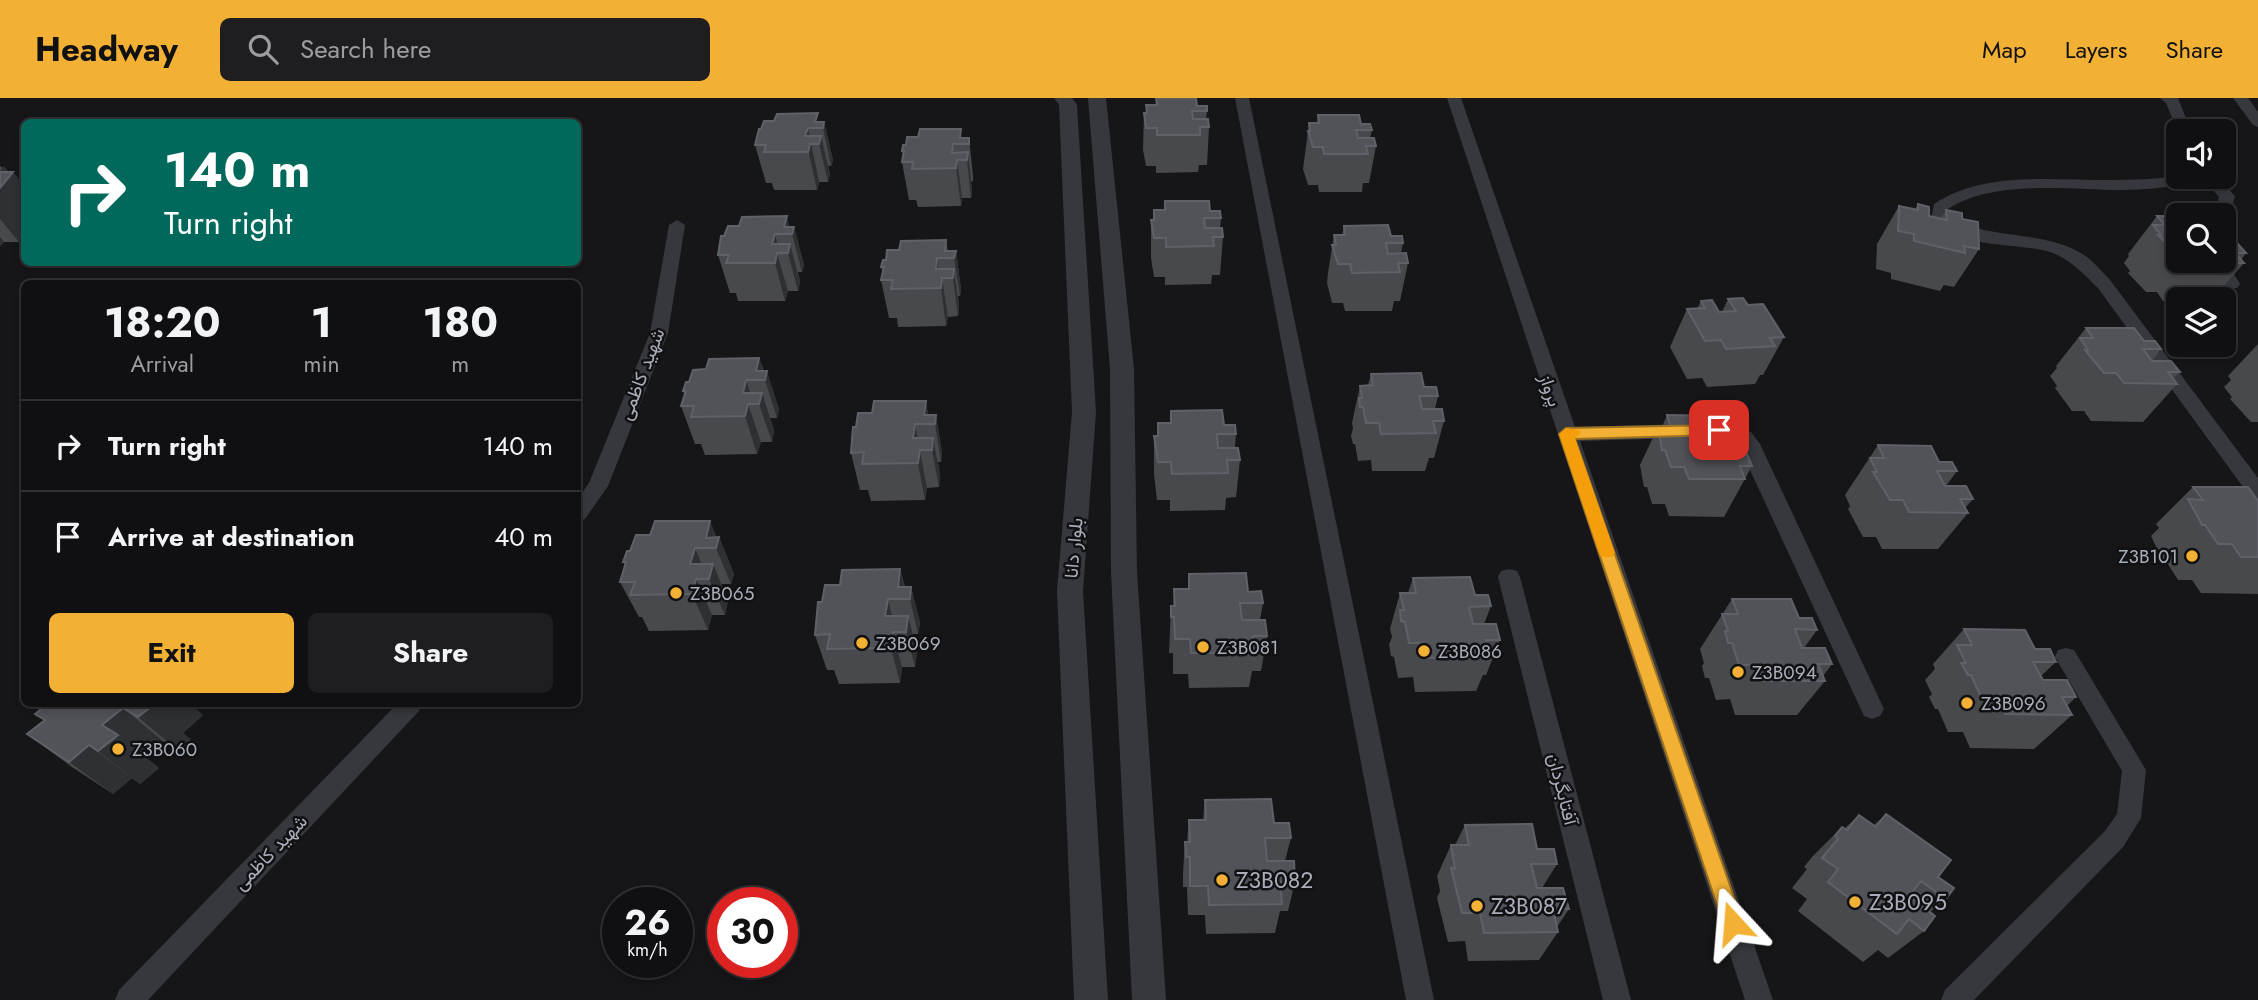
<!DOCTYPE html>
<html lang="en">
<head>
<meta charset="utf-8">
<style>
	:root { --surface:#101012; --page:#1e1e20; --text:#f1f3f6; --muted:#9c9d9f; --line:#303032; --accent:#f2b134 }
	body { margin:0; font-family:Jost,Vazirmatn,sans-serif; background:var(--page); color:var(--text); height:100vh; display:flex; flex-direction:column; font-size:26px; white-space:nowrap }
	* { box-sizing:border-box; margin:0 }
	p { font-size:23px; color:var(--muted) }
	.icon { flex:none; width:38px; height:38px; fill:none; stroke:currentColor; stroke-width:2; stroke-linecap:round; stroke-linejoin:round }
	.map { position:relative; flex:1; overflow:hidden }
	.details { position:absolute; left:21px; top:182px; width:560px; height:427px; display:flex; flex-direction:column; background:var(--surface); border-radius:10px; box-shadow:0 4px 10px #0003,0 0 0 2px var(--line) }
	.details>* { flex:none }
	.guide { position:absolute; left:21px; top:21px; width:560px; height:147px; border-radius:10px; box-shadow:0 4px 10px #0003,0 0 0 2px var(--line); background:#00695c; color:#fff; overflow:hidden }
	.tools { position:absolute; left:2166px; top:21px; display:grid; gap:14px }
	.tools a { display:grid; place-items:center; width:70px; height:70px; border-radius:10px; background:var(--surface); box-shadow:0 4px 10px #0003,0 0 0 2px var(--line); font-size:35px }
	.speed { position:absolute; left:602px; top:789px; display:flex; gap:14px; font-size:35px; font-weight:700; text-align:center }
	.speed>* { display:grid; place-content:center; width:91px; height:91px; border-radius:50%; background:var(--surface); box-shadow:0 4px 10px #0003,0 0 0 2px var(--line); line-height:1 }
	.speed small { font-size:18px; font-weight:400 }
	.speed .limit { border:10px solid #d22; background:#fff; color:#111 }
	.pin { position:absolute; display:grid; place-items:center; width:60px; height:60px; color:#fff; margin:-30px; border-radius:14px; box-shadow:0 4px 10px #0006 }
	.me { position:absolute; width:77px; margin:-38px; rotate:341deg; stroke-linejoin:round; filter:drop-shadow(0 0 5px #0008) }
	.turn { display:flex; align-items:center; gap:24px; height:147px; padding:0 28px; font-size:32px }
	.turn .icon { width:91px; height:91px; stroke-width:2.5 }
	.turn b { display:block; font-size:49px; line-height:60px }
	.eta { display:flex; justify-content:space-evenly; align-items:center; height:119px; text-align:center }
	.eta b { font-size:42px; font-weight:700; line-height:49px }
	.cta { display:flex; gap:14px; margin-top:auto; padding:14px 28px }
	.cta a { flex:1; height:80px; border-radius:10px; background:var(--accent); color:#111; font-size:28px; font-weight:700; line-height:80px; text-align:center }
	.cta a+a { background:var(--page); color:var(--text) }
	ul { padding:0; list-style:none }
	li { display:flex; align-items:center; gap:21px; height:91px; padding:0 28px; border-top:2px solid var(--line) }
	li div { flex:1 }
	li b { display:block; font-size:26px }
	li em { font-style:normal }
	header { display:flex; align-items:center; gap:42px; box-sizing:border-box; height:98px; padding:0 35px; background:var(--accent); color:#111 }
	header strong { font-size:33px }
	nav { display:flex; gap:38px; margin-inline-start:auto; font-size:24px }
	.search { width:490px; height:63px; background:var(--page); display:flex; align-items:center; gap:18px; box-sizing:border-box; padding:0 24px; border-radius:10px; color:var(--muted); font-size:26px }
	.map>svg:first-child { display:block }
	.lines { fill:none; stroke-linecap:round; stroke-linejoin:round }
	.minor { fill:#37383d; fill-rule:evenodd }
	.tertiary { fill:#37383d; fill-rule:evenodd }
	.wall { fill:#47494d }
	.shaded-wall { fill:#2f3033 }
	.building { fill:#525359; stroke:#5f6168; stroke-width:2 }
	.route { fill:#f2b134; stroke:#9d7322; stroke-width:2 }
	.slow { fill:#f59e0b }
	.poi-dot { fill:#f2b134; stroke:#111113; stroke-width:2.5 }
	.labels { text-anchor:middle; stroke-width:5; stroke-linejoin:round; paint-order:stroke }
	.street-label { font-size:19px; fill:#a8adb8; stroke:#111113 }
	.poi-label { font-size:19px; fill:#a8adb8; stroke:#111113; text-anchor:start }
	.near-poi-label { font-size:23px; fill:#a8adb8; stroke:#111113; text-anchor:start }
</style>
</head>
<body>
<header>
<strong>Headway</strong>
<div class="search"><svg class="icon" aria-label="search" viewBox="0 0 24 24"><circle cx="10" cy="10" r="6"/><path d="M15 15l6 6"/></svg>Search here</div>
<nav><a>Map</a><a>Layers</a><a>Share</a></nav>
</header>
<div class="map">
<svg width="2258" height="902" viewBox="0 0 2258 902">
	<rect width="100%" height="100%" fill="#161618"/>
	<g class="lines">
		<g class="minor">
			<polygon points="1235,0 1249,0 1434,902 1406,902"/>
			<polygon points="1447,0 1461,0 1575,329 1719,325 1751,334 1760,346 1884,611 1880,618 1872,621 1864,618 1737,344 1719,339 1580,343 1773,902 1745,902"/>
			<polygon points="2160,0 2178,0 2191,33 2179,33 2179,36 2166,5"/>
			<polygon points="2233,0 2248,0 2258,14 2258,29 2253,27"/>
			<path d="M2179,78l39,1 17,19 -7,23h-4v-4h-10l5,-18 -15,-17 -7,4c-25,2 -50,6 -75,6 -53,0 -129,-11 -174,19l-1,9c44,22 102,12 140,39 8,6 16,16 23,23l148,198v23l-7,-3 -153,-210c-14,-14 -28,-29 -48,-36 -34,-10 -95,-3 -119,-32l3,-16c50,-33 118,-24 175,-24 23,0 46,-1 70,-4z"/>
			<polygon points="677,122 685,127 668,235 608,388 585,421 578,423 578,401 589,385 650,235 669,127"/>
			<polygon points="2224,159 2240,186 2237,190 2225,190 2210,163 2224,163"/>
			<polygon points="1509,471 1517,473 1520,479 1631,902 1603,902 1498,479 1501,473"/>
			<polygon points="2066,550 2074,552 2146,672 2141,720 2123,749 1974,902 1941,902 1945,892 2105,733 2117,716 2122,673 2055,559 2058,552"/>
			<polygon points="397,606 423,606 419,613 148,902 115,902 119,892"/>
		</g>
		<g class="tertiary">
			<polygon points="1054,0 1072,0 1077,7 1096,314 1083,493 1108,902 1074,902 1057,493 1072,314 1059,7"/>
			<polygon points="1088,0 1106,0 1134,271 1137,474 1166,902 1132,902 1111,474 1110,271"/>
		</g>
	</g>
	<g class="wall">
		<polygon points="1197,8 1207,13 1206,21 1209,29 1207,67 1199,67 1198,74 1156,75 1156,68 1146,68 1143,52 1144,15"/>
		<polygon points="1318,17 1361,26 1372,32 1370,40 1376,48 1369,85 1363,85 1362,94 1319,94 1318,87 1308,87 1303,71 1308,33 1309,25 1317,25"/>
		<polygon points="820,24 824,24 833,62 831,68 828,68 830,76 828,84 819,84 817,92 774,92 772,85 766,85 755,47"/>
		<polygon points="962,40 969,40 973,78 973,83 971,84 972,92 971,100 962,100 961,108 918,109 916,102 909,102 902,64 903,59 902,53"/>
		<polygon points="0,68 9,74 13,74 24,88 24,136 19,144 4,144 0,148"/>
		<polygon points="1918,106 1929,118 1941,120 1946,112 1962,121 1979,151 1954,189 1944,187 1940,193 1891,181 1891,175 1876,171 1877,146 1899,108 1915,111"/>
		<polygon points="1154,112 1210,113 1221,120 1220,130 1223,139 1220,177 1212,177 1211,186 1165,187 1165,179 1154,179 1151,160 1151,122 1154,122"/>
		<polygon points="2157,118 2179,118 2179,163 2224,163 2224,146 2246,155 2241,162 2244,165 2212,201 2179,201 2179,203 2163,203 2157,194 2146,194 2128,175 2130,173 2124,165 2129,158 2128,156"/>
		<polygon points="1344,128 1391,138 1403,145 1401,155 1408,165 1400,203 1394,203 1392,213 1345,213 1343,205 1332,205 1327,185 1328,175 1334,137 1342,137"/>
		<polygon points="789,129 794,129 804,167 802,174 798,174 800,184 798,193 788,193 785,203 738,203 736,195 730,195 718,157"/>
		<polygon points="946,142 948,153 956,153 961,191 960,198 958,198 959,209 958,218 948,219 946,228 898,229 897,220 889,220 881,182 883,175 881,169 886,162 899,152"/>
		<polygon points="1728,201 1748,207 1784,239 1763,277 1760,277 1755,286 1707,289 1702,280 1687,281 1670,249 1687,211 1697,211 1701,203 1719,214 1722,214"/>
		<polygon points="2086,230 2144,243 2161,251 2152,263 2180,274 2173,281 2177,286 2143,324 2091,323 2084,313 2072,313 2055,290 2057,288 2050,278 2057,270 2056,268"/>
		<polygon points="2258,246 2258,324 2251,324 2230,301 2232,299 2224,289 2231,282 2228,278"/>
		<polygon points="759,260 779,311 777,320 770,320 774,332 772,344 761,344 757,356 705,357 701,346 695,346 681,308 684,296 683,293 689,284 706,271"/>
		<polygon points="1371,276 1424,289 1438,298 1435,311 1444,323 1434,360 1429,360 1425,373 1372,373 1371,362 1358,363 1355,346 1353,346 1351,338 1353,330 1352,325 1360,288 1368,287"/>
		<polygon points="926,303 928,317 936,317 942,355 941,364 938,364 940,377 939,389 927,390 925,402 871,403 868,392 860,392 851,355 872,315"/>
		<polygon points="1171,313 1224,327 1236,336 1235,350 1240,362 1236,399 1226,400 1225,412 1170,413 1170,402 1157,402 1154,376 1154,338 1157,338 1158,325 1170,325"/>
		<polygon points="1667,317 1725,332 1741,342 1733,356 1752,368 1724,419 1669,418 1665,406 1652,406 1647,389 1644,389 1640,367 1658,329 1662,329"/>
		<polygon points="1878,347 1939,364 1957,373 1946,388 1973,401 1965,410 1968,415 1938,451 1882,451 1876,439 1863,439 1848,411 1850,408 1845,397"/>
		<polygon points="2193,389 2258,403 2258,496 2201,495 2192,482 2178,482 2166,463 2163,463 2151,438 2159,430 2156,426"/>
		<polygon points="719,439 734,476 731,486 721,486 728,502 725,517 712,517 708,532 649,533 642,519 639,519 620,484 625,467 623,464"/>
		<polygon points="900,471 905,489 911,489 920,525 918,536 913,536 917,553 915,569 902,569 900,585 839,586 834,572 827,572 815,537 822,504"/>
		<polygon points="1189,476 1248,494 1263,505 1260,522 1267,538 1261,573 1252,573 1249,589 1189,590 1188,576 1173,576 1173,555 1169,555 1171,508 1173,508 1174,491 1188,491"/>
		<polygon points="1413,480 1475,497 1491,508 1484,526 1500,542 1486,577 1483,577 1476,593 1415,594 1413,579 1398,580 1394,559 1391,558 1389,547 1392,539 1390,531 1400,495 1408,495"/>
		<polygon points="1732,501 1799,520 1817,532 1804,550 1832,566 1823,578 1825,583 1797,617 1735,617 1730,601 1716,602 1709,580 1705,580 1702,568 1704,565 1700,551"/>
		<polygon points="1964,531 2035,551 2056,564 2041,578 2043,582 2076,599 2067,608 2072,617 2034,651 1970,650 1963,634 1948,634 1938,611 1935,611 1929,599 1932,596 1925,582 1935,571 1933,566"/>
		<polygon points="47,606 190,606 203,617 183,635 191,642 178,653 163,643 145,659 159,670 140,686 132,680 113,696 72,669 27,636 45,623"/>
		<polygon points="1205,702 1274,725 1291,740 1285,763 1295,784 1288,813 1280,813 1275,835 1206,836 1205,817 1188,817 1187,789 1183,789 1183,775 1185,744 1187,744 1189,722 1203,722"/>
		<polygon points="1886,716 1938,779 1946,801 1930,814 1924,833 1888,860 1878,852 1863,864 1798,813 1807,801 1792,790 1807,771 1804,769 1812,759 1842,729 1845,730 1859,717 1874,727"/>
		<polygon points="1465,727 1537,751 1557,766 1542,790 1569,811 1557,829 1558,834 1539,862 1468,863 1465,843 1448,844 1437,800 1440,793 1437,778 1451,747 1455,747"/>
	</g>
	<g class="shaded-wall">
		<polygon points="824,24 833,62 831,68 823,30"/>
		<polygon points="808,30 819,84 817,92 805,38"/>
		<polygon points="821,38 830,76 828,84 819,46"/>
		<polygon points="968,54 972,92 971,100 967,62"/>
		<polygon points="957,62 962,100 961,108 956,70"/>
		<polygon points="4,68 11,77 13,74 24,88 24,136 19,144 0,121 0,73"/>
		<polygon points="787,118 791,136 784,129"/>
		<polygon points="794,129 804,167 802,174 792,136"/>
		<polygon points="775,136 780,155 777,155 788,193 785,203 775,165 772,146"/>
		<polygon points="0,139 4,144 0,148"/>
		<polygon points="790,146 800,184 798,193 788,155"/>
		<polygon points="956,153 961,191 960,198 954,160"/>
		<polygon points="937,160 941,187 942,180 948,219 946,228 941,190 936,171"/>
		<polygon points="954,171 959,209 958,218 953,180"/>
		<polygon points="759,260 766,280 767,273 779,311 777,320 765,282 756,273"/>
		<polygon points="746,282 754,306 748,306 761,344 757,356 745,318 743,295"/>
		<polygon points="762,295 774,332 772,344 759,306"/>
		<polygon points="926,303 930,326 924,317"/>
		<polygon points="936,317 942,355 941,364 935,326"/>
		<polygon points="915,326 927,390 925,402 913,340"/>
		<polygon points="933,340 940,377 939,389 932,352"/>
		<polygon points="710,423 718,442 719,439 734,476 731,486 716,450 706,440"/>
		<polygon points="695,450 708,481 690,466"/>
		<polygon points="713,466 728,502 725,517 709,481"/>
		<polygon points="900,471 907,501 898,489"/>
		<polygon points="696,481 712,517 708,532 692,496"/>
		<polygon points="911,489 920,525 918,536 910,501"/>
		<polygon points="888,501 896,534 893,534 902,569 900,585 891,550 885,518"/>
		<polygon points="908,518 917,553 915,569 906,534"/>
		<polygon points="147,606 190,606 203,617 183,635 191,642 178,653 138,619"/>
		<polygon points="123,610 163,643 145,659 159,670 140,686 98,653 102,627"/>
		<polygon points="89,647 132,680 113,696 69,664"/>
	</g>
	<g class="building">
		<polygon points="1156,0 1196,0 1197,8 1207,8 1207,13 1192,13 1193,21 1208,21 1209,29 1200,29 1200,37 1157,37 1157,30 1146,30 1144,15 1147,15 1146,7 1157,7"/>
		<polygon points="818,15 815,24 824,24 823,30 808,30 805,38 821,38 819,46 810,46 808,54 764,54 766,47 755,47 759,31 761,31 764,23 774,23 777,16"/>
		<polygon points="1318,17 1359,17 1361,26 1370,26 1372,32 1356,32 1358,40 1374,40 1376,48 1366,48 1368,56 1324,56 1323,49 1313,49 1308,33 1310,33 1309,25 1319,25"/>
		<polygon points="920,31 961,31 960,40 969,40 969,46 953,46 952,55 968,54 967,62 957,62 956,70 912,71 913,64 902,64 904,53 902,53 903,47 906,47 907,39 918,39"/>
		<polygon points="0,74 13,74 0,90"/>
		<polygon points="1165,103 1209,103 1210,113 1220,113 1221,120 1204,120 1205,130 1222,130 1223,139 1213,139 1214,148 1166,149 1166,140 1154,140 1151,122 1154,122 1154,112 1165,112"/>
		<polygon points="1918,106 1929,109 1929,118 1947,122 1946,112 1962,115 1962,121 1978,124 1979,151 1964,148 1965,155 1914,143 1914,136 1898,133 1899,108 1918,112"/>
		<polygon points="787,118 784,129 794,129 792,136 775,136 772,146 790,146 788,155 777,155 775,165 726,165 729,157 718,157 721,138 724,138 728,128 739,128 742,119"/>
		<polygon points="2157,118 2179,118 2179,156 2177,156 2158,137 2161,137 2153,127 2165,127"/>
		<polygon points="1388,127 1391,138 1402,138 1403,145 1386,145 1388,156 1406,155 1408,165 1398,165 1400,174 1352,175 1350,166 1338,166 1332,147 1336,147 1334,137 1345,137 1344,128"/>
		<polygon points="946,142 945,153 956,153 954,160 937,160 936,171 954,171 953,180 942,180 941,190 891,191 893,182 881,182 884,169 881,169 883,162 886,162 887,152 899,152 901,143"/>
		<polygon points="2224,146 2238,146 2246,155 2235,155 2244,165 2195,165 2193,163 2224,163"/>
		<polygon points="1743,200 1748,207 1763,206 1784,239 1770,240 1775,248 1726,251 1721,242 1705,243 1687,211 1705,210 1701,203 1712,202 1719,214 1736,213 1728,201"/>
		<polygon points="2086,230 2134,230 2144,243 2155,243 2161,251 2143,251 2152,263 2171,263 2180,274 2168,274 2177,286 2124,285 2116,275 2104,275 2085,252 2088,252 2080,240 2093,240"/>
		<polygon points="759,260 756,273 767,273 765,282 746,282 743,295 762,295 759,306 748,306 745,318 691,319 694,308 681,308 686,293 683,293 686,284 689,284 693,272 706,271 709,261"/>
		<polygon points="1421,275 1424,289 1436,289 1438,298 1419,298 1422,311 1442,311 1444,323 1433,323 1436,335 1381,336 1379,325 1366,325 1363,309 1360,309 1359,300 1362,300 1360,288 1373,287 1371,276"/>
		<polygon points="874,303 926,303 924,317 936,317 935,326 915,326 913,340 933,340 932,352 920,352 918,365 862,366 864,354 851,355 853,329 856,329 858,315 872,315"/>
		<polygon points="1222,312 1224,327 1235,327 1236,336 1217,336 1218,350 1238,350 1240,362 1227,362 1228,375 1172,376 1171,364 1158,364 1154,338 1158,338 1158,325 1171,325 1171,313"/>
		<polygon points="1667,317 1719,318 1725,332 1737,333 1741,342 1721,342 1726,355 1747,356 1752,368 1740,368 1745,381 1689,381 1684,369 1671,369 1665,352 1662,352 1658,329 1671,330"/>
		<polygon points="1878,347 1931,348 1939,364 1952,364 1957,373 1937,373 1945,388 1966,388 1973,401 1960,401 1968,415 1909,414 1903,402 1890,402 1873,374 1877,374 1870,360 1884,360"/>
		<polygon points="2193,389 2248,389 2258,403 2258,459 2241,459 2232,446 2218,446 2205,427 2202,427 2188,401 2203,402"/>
		<polygon points="655,423 710,423 706,440 719,439 716,450 695,450 690,466 713,466 709,481 696,481 692,496 630,497 635,484 620,484 626,464 623,464 627,453 630,453 636,437 650,437"/>
		<polygon points="900,471 898,489 911,489 910,501 888,501 885,518 908,518 906,534 893,534 891,550 827,551 830,536 815,537 818,504 822,504 825,487 840,487 842,472"/>
		<polygon points="1246,475 1248,494 1261,493 1263,505 1240,505 1242,522 1265,522 1267,538 1253,538 1254,555 1191,555 1190,541 1175,541 1174,519 1171,519 1171,508 1175,508 1174,491 1189,491 1189,476"/>
		<polygon points="1470,479 1475,497 1488,497 1491,508 1469,509 1473,526 1496,526 1500,542 1486,542 1490,559 1426,560 1424,545 1409,545 1405,524 1401,523 1400,512 1404,512 1400,495 1416,495 1413,480"/>
		<polygon points="1732,501 1791,501 1799,520 1812,520 1817,532 1795,531 1802,550 1825,550 1832,566 1818,566 1825,583 1760,583 1755,567 1739,567 1732,545 1728,545 1725,533 1728,533 1722,516 1738,516"/>
		<polygon points="1964,531 2025,532 2035,551 2050,551 2056,564 2033,564 2043,582 2067,582 2076,599 2062,599 2072,617 2005,616 1998,600 1982,601 1971,577 1968,577 1961,565 1966,565 1957,547 1972,547"/>
		<polygon points="47,606 148,606 152,608 138,619 123,610 102,627 118,637 98,653 89,647 69,664 27,636 45,622 35,616"/>
		<polygon points="1271,701 1274,725 1289,725 1291,740 1265,740 1267,763 1294,763 1295,784 1280,784 1282,806 1209,807 1208,788 1190,788 1190,759 1186,759 1185,744 1190,744 1189,722 1206,722 1205,702"/>
		<polygon points="1886,716 1951,762 1938,779 1954,790 1946,801 1921,783 1909,798 1935,818 1924,833 1909,821 1897,836 1828,784 1838,771 1822,760 1838,741 1835,738 1842,729 1847,732 1859,717 1876,729"/>
		<polygon points="1532,726 1537,751 1554,751 1557,766 1531,766 1537,790 1563,790 1569,811 1553,811 1558,834 1484,835 1480,815 1462,815 1451,770 1455,771 1451,747 1469,747 1465,727"/>
	</g>
	<polygon class="route" points="1719,327 1726,332 1719,337 1575,341 1743,825 1740,832 1733,834 1726,832 1723,825 1559,336 1566,330"/>
	<polygon class="slow" points="1566,330 1579,332 1581,335 1575,340 1615,455 1612,459 1601,459 1599,455 1559,336"/>
	<g class="poi-dot">
		<circle cx="2192" cy="458" r="7"/>
		<circle cx="676" cy="495" r="7"/>
		<circle cx="862" cy="545" r="7"/>
		<circle cx="1203" cy="549" r="7"/>
		<circle cx="1424" cy="553" r="7"/>
		<circle cx="1738" cy="574" r="7"/>
		<circle cx="1967" cy="605" r="7"/>
		<circle cx="118" cy="651" r="7"/>
		<circle cx="1222" cy="782" r="7"/>
		<circle cx="1855" cy="804" r="7"/>
		<circle cx="1477" cy="808" r="7"/>
	</g>
	<g class="labels">
		<g class="street-label">
			<text transform="translate(641 276) rotate(-69)" y="7">شهید کاظمی</text>
			<text transform="translate(1551 292) rotate(71)" y="7">پرواز</text>
			<text transform="translate(1073 450) rotate(-85)" y="7">بلوار دانا</text>
			<text transform="translate(1563 691) rotate(76)" y="7">آفتابگردان</text>
			<text transform="translate(270 754) rotate(-46)" y="7">شهید کاظمی</text>
		</g>
		<g class="poi-label">
			<text x="2178" y="465" text-anchor="end">Z3B101</text>
			<text x="690" y="502">Z3B065</text>
			<text x="876" y="552">Z3B069</text>
			<text x="1217" y="556">Z3B081</text>
			<text x="1438" y="560">Z3B086</text>
			<text x="1752" y="581">Z3B094</text>
			<text x="1981" y="612">Z3B096</text>
			<text x="132" y="658">Z3B060</text>
		</g>
		<g class="near-poi-label">
			<text x="1236" y="790">Z3B082</text>
			<text x="1869" y="812">Z3B095</text>
			<text x="1491" y="816">Z3B087</text>
		</g>
	</g>
</svg>
<div class="tools">
<a><svg class="icon" aria-label="sound" viewBox="0 0 24 24"><path d="M4 9h4l5-4v14l-5-4H4zM17 9q2 3 0 6"/></svg></a>
<a><svg class="icon" aria-label="search" viewBox="0 0 24 24"><circle cx="10" cy="10" r="6"/><path d="M15 15l6 6"/></svg></a>
<a><svg class="icon" aria-label="layers" viewBox="0 0 24 24"><path d="M12 4l9 5-9 5-9-5zM3 14l9 5 9-5"/></svg></a>
</div>
<div class="speed"><div>26<small>km/h</small></div><div class="limit">30</div></div>
<div class="pin" style="left:1719px;top:332px;background:#d93025"><svg class="icon" aria-label="arrive" viewBox="0 0 24 24"><path d="M6 21V4h12l-3 4 3 4H6"/></svg></div>
<svg class="me" style="left:1733px;top:825px" viewBox="-20 -20 40 40"><path d="M0-17L14 15 0 8-14 15z" fill="#f2b134" stroke="#fff" stroke-width="4"/></svg>
<div class="guide">
<div class="turn"><svg class="icon" aria-label="right" viewBox="0 0 24 24"><path d="M7 20v-9h11M14 6l5 5-5 5"/></svg><div><b>140 m</b>Turn right</div></div>
</div>
<section class="details">
<div class="eta">
<div><b>18:20</b><p>Arrival</p></div>
<div><b>1</b><p>min</p></div>
<div><b>180</b><p>m</p></div>
</div>
<ul>
<li><svg class="icon" aria-label="right" viewBox="0 0 24 24"><path d="M7 20v-9h11M14 6l5 5-5 5"/></svg><div><b>Turn right</b></div><em>140 m</em></li>
<li><svg class="icon" aria-label="arrive" viewBox="0 0 24 24"><path d="M6 21V4h12l-3 4 3 4H6"/></svg><div><b>Arrive at destination</b></div><em>40 m</em></li>
</ul>
<div class="cta"><a>Exit</a><a>Share</a></div>
</section>
</div>
</body>
</html>
